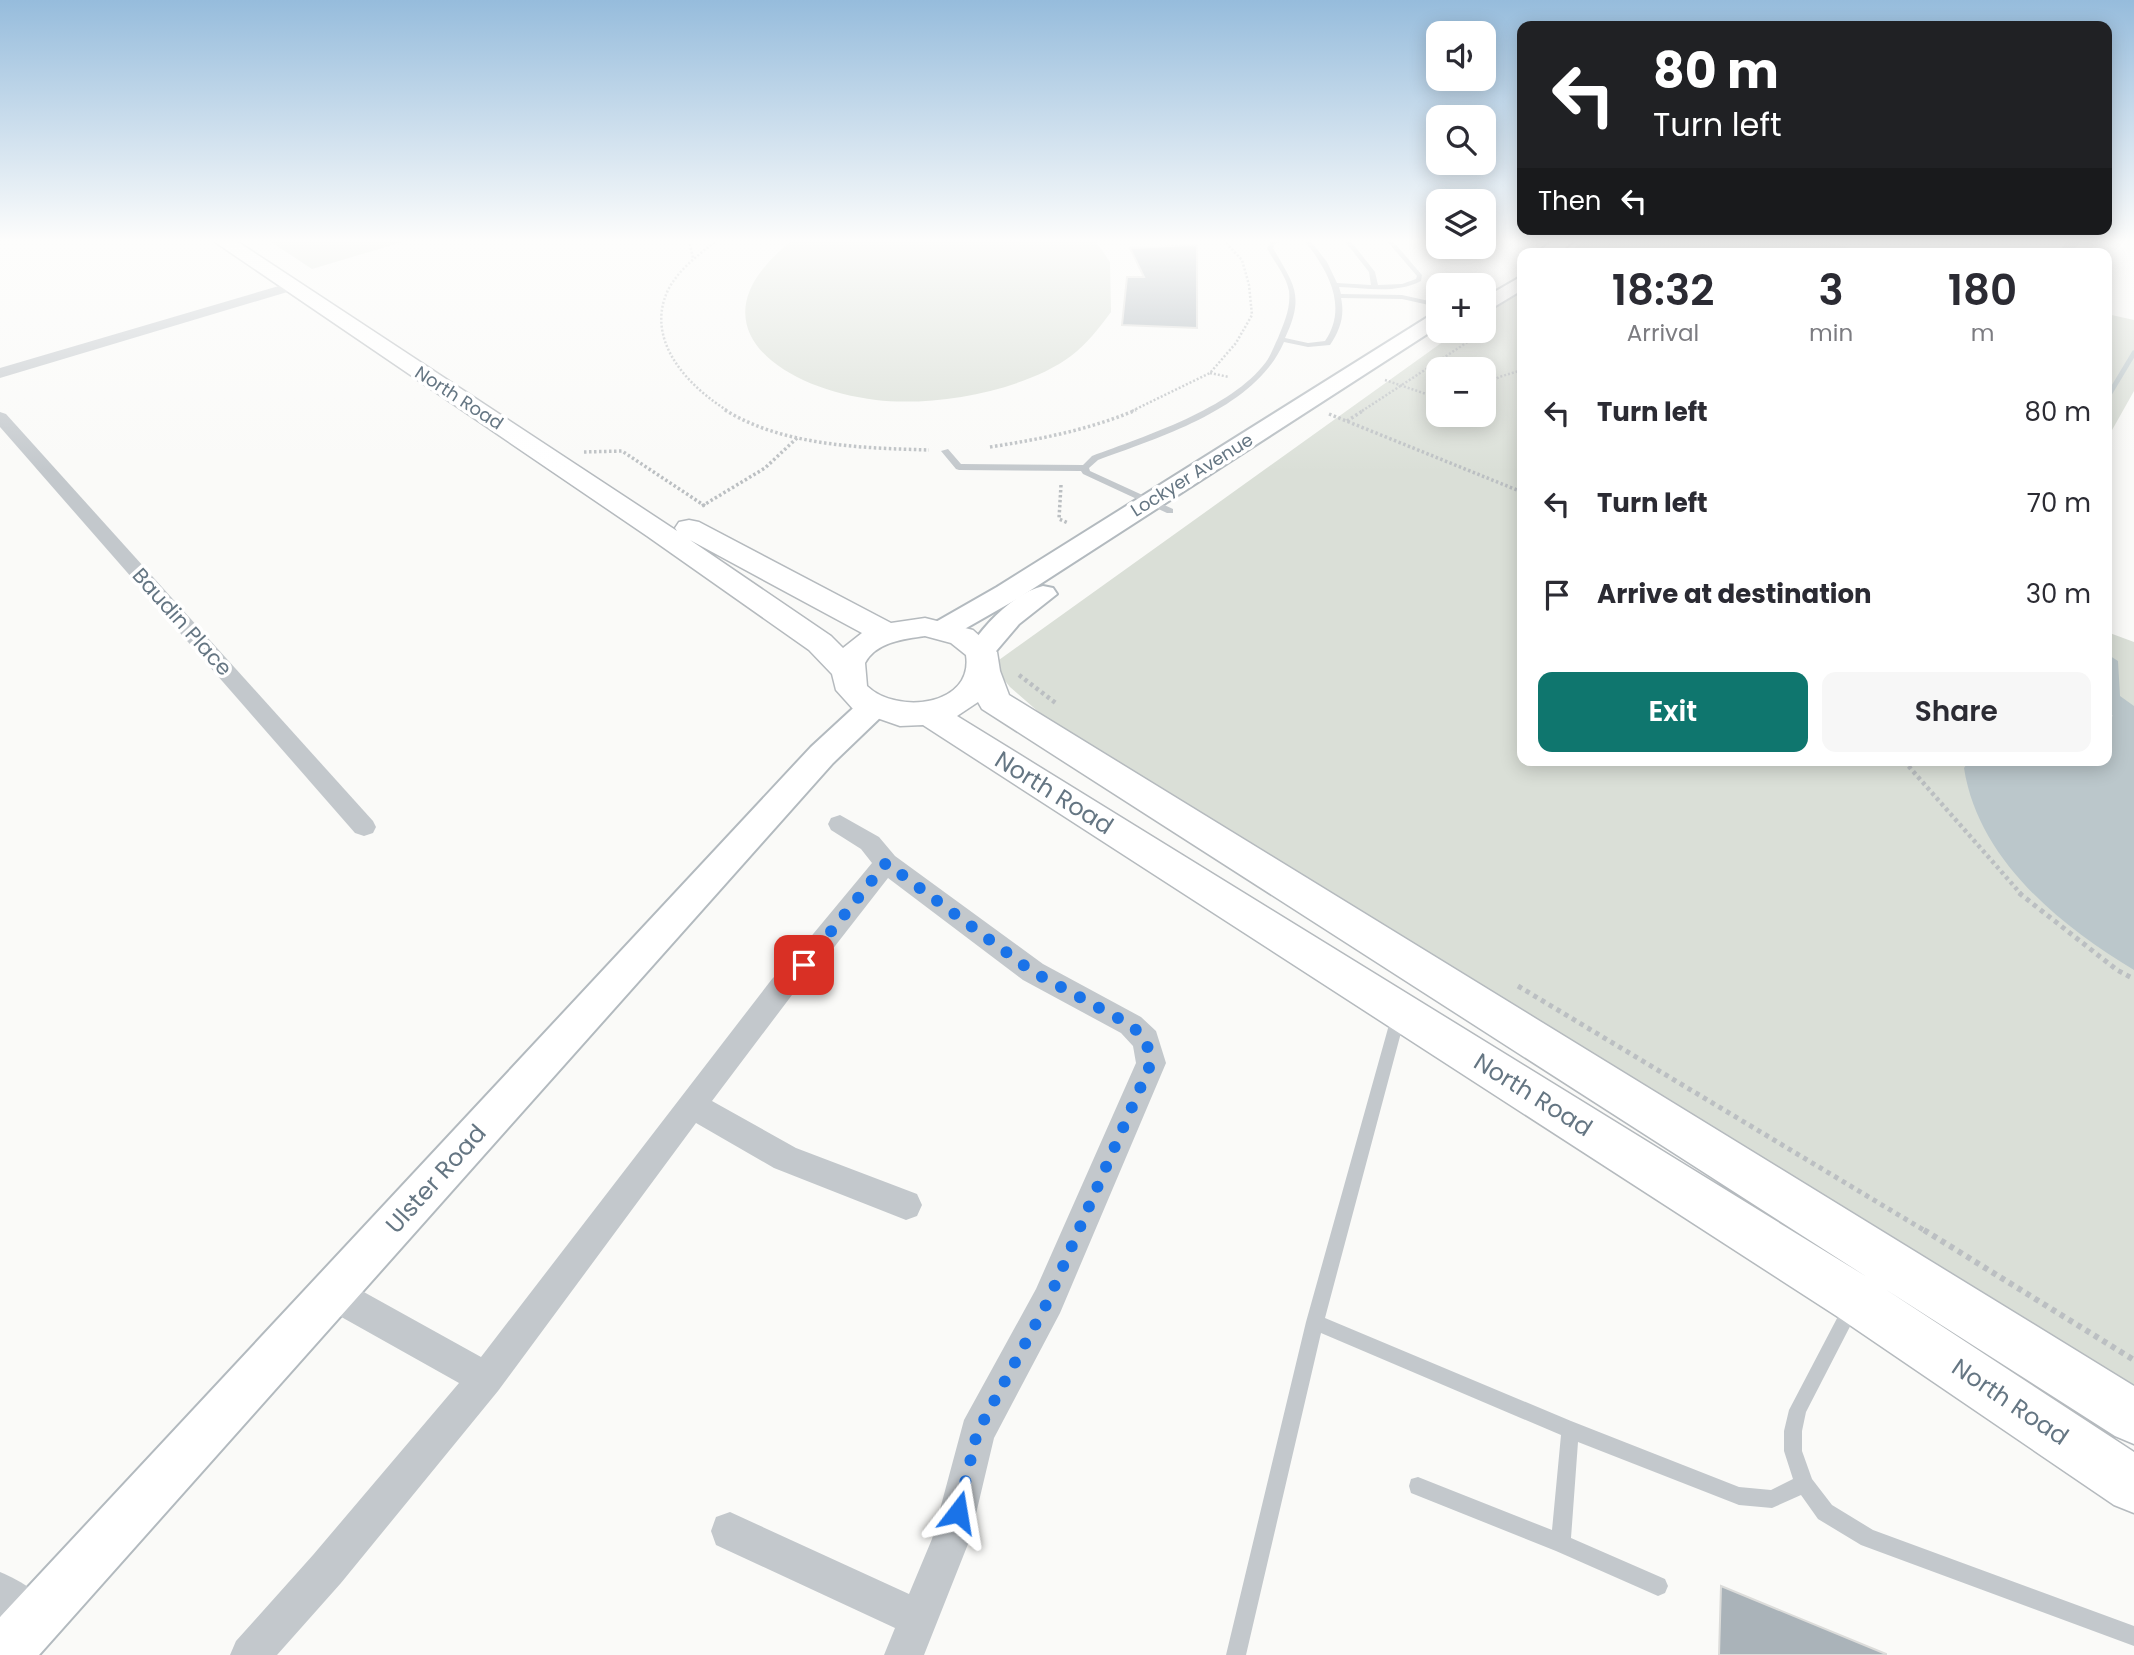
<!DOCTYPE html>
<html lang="en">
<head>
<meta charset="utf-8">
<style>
	:root { --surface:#fff; --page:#f7f7f7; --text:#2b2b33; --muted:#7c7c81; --accent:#0f766e }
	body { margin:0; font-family:Poppins,sans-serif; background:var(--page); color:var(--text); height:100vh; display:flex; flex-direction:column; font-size:26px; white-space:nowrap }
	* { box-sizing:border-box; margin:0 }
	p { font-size:23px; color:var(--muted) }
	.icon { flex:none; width:38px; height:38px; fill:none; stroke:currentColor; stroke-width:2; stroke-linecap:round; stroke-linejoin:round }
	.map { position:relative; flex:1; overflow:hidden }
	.panel { position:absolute; left:1517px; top:248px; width:595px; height:518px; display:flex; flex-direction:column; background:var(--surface); border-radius:14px; box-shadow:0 4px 18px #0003 }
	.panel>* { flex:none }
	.top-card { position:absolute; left:1517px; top:21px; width:595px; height:214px; border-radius:14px; box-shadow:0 4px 18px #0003; background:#202124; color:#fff; overflow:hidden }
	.tools { position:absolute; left:1426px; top:21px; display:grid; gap:14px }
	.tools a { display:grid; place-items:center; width:70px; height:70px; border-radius:14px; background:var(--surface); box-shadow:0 4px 18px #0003; font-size:35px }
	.pin { position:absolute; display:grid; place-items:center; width:60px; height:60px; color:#fff; margin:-30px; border-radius:14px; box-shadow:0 4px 10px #0006 }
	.me { position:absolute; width:77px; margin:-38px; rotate:14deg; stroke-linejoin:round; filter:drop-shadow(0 0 5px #0008) }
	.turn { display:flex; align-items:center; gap:24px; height:147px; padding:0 21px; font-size:32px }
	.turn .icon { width:91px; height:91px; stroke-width:2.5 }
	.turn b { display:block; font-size:49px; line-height:60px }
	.then { display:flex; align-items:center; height:66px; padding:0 21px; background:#0003; gap:14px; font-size:26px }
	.eta { display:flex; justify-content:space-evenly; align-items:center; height:119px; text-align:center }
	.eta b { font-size:42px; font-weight:600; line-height:49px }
	.button { display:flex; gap:14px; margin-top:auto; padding:14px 21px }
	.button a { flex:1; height:80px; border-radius:14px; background:var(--accent); color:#fff; font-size:28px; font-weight:600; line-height:80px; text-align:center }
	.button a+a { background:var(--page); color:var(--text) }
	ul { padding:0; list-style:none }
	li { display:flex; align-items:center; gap:21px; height:91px; padding:0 21px }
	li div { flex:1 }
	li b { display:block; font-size:26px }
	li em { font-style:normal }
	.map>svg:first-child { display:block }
	.green { fill:#dadfd7; fill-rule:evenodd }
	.water { fill:#bbc7cb }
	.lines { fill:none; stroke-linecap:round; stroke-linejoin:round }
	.stream { stroke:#bbc7cb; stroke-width:5 }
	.building { fill:#aab3b9; stroke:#dcdcda; stroke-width:2 }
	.secondary-casing { stroke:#b3babf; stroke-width:4 }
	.primary-casing { stroke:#b5babe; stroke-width:3 }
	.path-far4 { stroke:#bbbfc2; stroke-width:2.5; stroke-dasharray:2 2; stroke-linecap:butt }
	.path-far3 { stroke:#bbbfc2; stroke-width:3.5; stroke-dasharray:2.5 2.5; stroke-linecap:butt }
	.path-far2 { stroke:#bbbfc2; stroke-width:4.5; stroke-dasharray:3.5 3.5; stroke-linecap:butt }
	.path-far1 { stroke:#bbbfc2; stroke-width:5; stroke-dasharray:4.5 4.5; stroke-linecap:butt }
	.path { stroke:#bbbfc2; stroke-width:6; stroke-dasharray:5 5; stroke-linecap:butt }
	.service { fill:#c3c8cc; fill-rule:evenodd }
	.minor { fill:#c3c8cc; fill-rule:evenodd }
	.secondary { fill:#fff; fill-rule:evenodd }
	.primary { fill:#fff; fill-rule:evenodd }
	.route { stroke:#1a73e8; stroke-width:12; stroke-dasharray:0 21.6 }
	.labels { text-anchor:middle; stroke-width:7; stroke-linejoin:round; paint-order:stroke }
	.far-street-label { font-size:18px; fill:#657683; stroke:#fff }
	.street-label { font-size:21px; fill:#657683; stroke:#fff }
	.near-street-label { font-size:24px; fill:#657683; stroke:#fff }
</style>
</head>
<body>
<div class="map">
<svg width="2134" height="1655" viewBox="0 0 2134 1655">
	<rect width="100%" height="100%" fill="#fafaf8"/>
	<g class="green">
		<polygon points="268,240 409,240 312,269"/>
		<path d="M793,240h302l15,22 1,50c-12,16 -24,32 -40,44 -47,35 -137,51 -195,44 -95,-11 -191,-76 -83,-160z"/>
		<polygon points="1585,240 1818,240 1872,254 1566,254"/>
		<path d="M1522,285v476h585v-129l27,10v752l-730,-448 -363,-232 -31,-27 -18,-22 466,-334h26v-19zM1438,369h46v46h-46z"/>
		<polygon points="2107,314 2134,320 2134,391 2107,439"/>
	</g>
	<path class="water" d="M2107,654l11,7 2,35 14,10v264c-75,-45 -156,-111 -170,-202l5,-7h138v-43l6,-2 -6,-5z"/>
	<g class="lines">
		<polyline class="stream" points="2107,398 2134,353"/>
	</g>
	<g class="building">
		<polygon points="1197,245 1197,328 1122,325 1127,277 1144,277 1130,248"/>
		<polygon points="1721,1586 1886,1654 1886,1655 1719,1655"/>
	</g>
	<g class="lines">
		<g class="secondary-casing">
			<g id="secondary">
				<polygon points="1554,240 1575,240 1557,254 1535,254"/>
				<polygon points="1522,276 1522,290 1484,313 1484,298"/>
				<polygon points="1438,313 1438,327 1017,599 954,635 944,638 934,635 930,629 934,623 997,587 1431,315"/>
				<path d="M1043,586l10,2 4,6 -38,30 -28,33 -10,3 -10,-3 -4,-6c17,-26 45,-57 76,-65z"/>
				<polygon points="873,697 884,700 888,707 884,714 833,763 39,1655 0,1655 0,1617 811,747 862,700"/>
			</g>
		</g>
		<g class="primary-casing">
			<path id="primary" d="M212,240h23l442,291 -2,-3 4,-6 10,-2 10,2 192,101 34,-5 48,12 24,22 3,19 9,24 1125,691v58l-19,-8 -230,-147 249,163v61l-20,-8 -276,-188 -915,-592 -23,1 -46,-16 -18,-20 -4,-16 -23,-24 -162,-114zM690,540l172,93 -19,15 -12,-12zM925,636l26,7 15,12c8,51 -69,60 -99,31l-2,-23c11,-21 39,-24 60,-27zM978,702l4,7 885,568 -910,-561z"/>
		</g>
		<g class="path-far4">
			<polyline points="689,240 693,258"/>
			<path d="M718,240c-19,14 -39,29 -50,50 -24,51 21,97 60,121"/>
			<polyline points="1602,254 1609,249 1612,240"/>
			<polyline points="1701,254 1753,251 1779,254"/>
			<polyline points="1210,373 1229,377"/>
			<polyline points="1385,380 1438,398"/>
			<polyline points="1484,388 1499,377 1522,370"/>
			<polyline points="1132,411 1210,373 1236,343 1252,315 1249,285 1242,260 1223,240"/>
			<polyline points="1362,411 1489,328"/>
		</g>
		<g class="path-far3">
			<path d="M725,410c58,36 137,38 204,40"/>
			<polyline points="1329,414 1522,492"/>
			<polyline points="1347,421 1364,410"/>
			<path d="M990,447c51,-8 98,-17 146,-37"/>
			<polyline points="584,452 622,451 705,506"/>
			<polyline points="1061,485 1059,519 1068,523"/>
			<polyline points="702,506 765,468 797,438"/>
		</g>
		<g class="path-far2">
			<polyline points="1019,675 1057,704"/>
			<polyline points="1904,761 2021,894"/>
		</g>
		<g class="path-far1">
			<polyline points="2019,893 2117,970 2134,979"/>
			<polyline points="1518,986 1927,1232"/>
		</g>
		<polyline class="path" points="1924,1230 2134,1360"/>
		<g class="service">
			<path d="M1276,240h9l-10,4 -2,4c21,37 32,47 12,90l23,5 17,-2c24,-35 2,-72 -21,-101h6l17,22 10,21 34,2 -2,-13 -25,-32h6l25,32 3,13 24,-1 14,-5 1,-3 -31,-36h6l30,35 -1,6c-25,13 -55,7 -82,6l2,7 61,1 36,8v4l-36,-8 -61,-1c4,18 -1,32 -11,47l-22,2 -24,-5c-28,66 -123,95 -186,118l-9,8 1,3 83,38v4h-6l-84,-39 -2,-3 -122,-1 -3,-1 -15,-18 7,-2 13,15 122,1 9,-9c53,-20 139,-47 174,-94 5,-7 8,-16 12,-24 6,-15 13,-30 11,-47 -3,-16 -15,-29 -22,-43l4,-6z"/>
			<polygon points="1399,1008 1404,1010 1406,1014 1325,1318 1571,1421 1739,1487 1771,1490 1793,1479 1784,1451 1784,1431 1789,1410 1845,1303 1851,1301 1857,1303 1859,1309 1806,1412 1802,1431 1802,1451 1812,1479 1832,1505 1873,1530 2134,1626 2134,1646 1861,1545 1818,1519 1801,1495 1772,1508 1739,1505 1578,1442 1571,1538 1665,1579 1668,1586 1665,1593 1658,1596 1556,1551 1411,1493 1409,1486 1411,1479 1418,1477 1552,1530 1561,1435 1321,1333 1246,1655 1226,1655 1306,1322 1392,1014 1394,1010"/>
		</g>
		<g class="minor">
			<polygon points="2068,240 2082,240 2070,254 2057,254"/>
			<polygon points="289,283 296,287 294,290 0,378 0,368"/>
			<polygon points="0,412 6,414 373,821 376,827 373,833 364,836 355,833 0,427"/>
			<polygon points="840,815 879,837 895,856 1043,964 1141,1017 1156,1031 1166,1063 1060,1313 994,1438 970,1539 924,1655 884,1655 895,1628 716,1545 711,1531 716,1517 730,1512 909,1594 932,1539 964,1420 1036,1289 1136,1063 1133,1046 1121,1033 1023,980 888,878 814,973 792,995 712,1101 796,1148 917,1194 922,1205 917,1216 906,1220 774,1168 696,1123 498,1391 341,1583 277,1655 230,1655 236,1641 313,1555 459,1383 320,1305 315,1293 320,1281 332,1276 344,1281 481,1357 772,979 794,957 872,863 861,849 831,830 828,824 831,818"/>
			<path d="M0,1572c22,9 46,24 55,46l-6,14 -14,6 -14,-6 -21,-16z"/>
		</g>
		<use href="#secondary" class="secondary"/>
		<use href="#primary" class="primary"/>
	</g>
	<linearGradient id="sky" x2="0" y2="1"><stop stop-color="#96bcdc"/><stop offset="0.51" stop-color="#fdfdfc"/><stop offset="1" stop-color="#fdfdfc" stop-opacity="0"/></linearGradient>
	<rect width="2134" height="472" fill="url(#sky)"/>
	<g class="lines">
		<polyline class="route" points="804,965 886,863 1033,972 1131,1025 1146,1040 1151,1063 1048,1301 977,1433 958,1512"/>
	</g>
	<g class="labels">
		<g class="far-street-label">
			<text transform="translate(459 398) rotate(33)" y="6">North Road</text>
			<text transform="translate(1192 475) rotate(-32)" y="6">Lockyer Avenue</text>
		</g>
		<g class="street-label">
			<text transform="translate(182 622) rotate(48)" y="7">Baudin Place</text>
		</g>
		<g class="near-street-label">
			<text transform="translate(1054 793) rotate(32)" y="8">North Road</text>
			<text transform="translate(1533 1095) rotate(32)" y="8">North Road</text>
			<text transform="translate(436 1179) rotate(-48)" y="8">Ulster Road</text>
			<text transform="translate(2010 1402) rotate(34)" y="8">North Road</text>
		</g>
	</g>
</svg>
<div class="tools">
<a><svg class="icon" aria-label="sound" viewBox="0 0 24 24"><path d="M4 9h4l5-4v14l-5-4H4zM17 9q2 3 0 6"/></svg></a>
<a><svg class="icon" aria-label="search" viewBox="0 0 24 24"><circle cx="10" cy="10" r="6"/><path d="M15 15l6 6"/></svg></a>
<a><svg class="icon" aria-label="layers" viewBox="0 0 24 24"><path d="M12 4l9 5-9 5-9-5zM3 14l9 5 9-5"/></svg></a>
<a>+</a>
<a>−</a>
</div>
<div class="pin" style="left:804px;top:965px;background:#d93025"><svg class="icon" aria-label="arrive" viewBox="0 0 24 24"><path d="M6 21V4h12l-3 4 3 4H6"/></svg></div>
<svg class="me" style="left:958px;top:1512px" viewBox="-20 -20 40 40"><path d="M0-17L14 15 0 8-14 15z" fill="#1a73e8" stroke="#fff" stroke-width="4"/></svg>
<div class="top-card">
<div class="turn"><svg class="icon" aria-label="left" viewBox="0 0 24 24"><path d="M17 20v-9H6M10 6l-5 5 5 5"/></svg><div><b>80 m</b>Turn left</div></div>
<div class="then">Then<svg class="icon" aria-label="left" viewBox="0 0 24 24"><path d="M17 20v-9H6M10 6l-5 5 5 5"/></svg></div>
</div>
<section class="panel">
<div class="eta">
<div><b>18:32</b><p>Arrival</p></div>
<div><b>3</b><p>min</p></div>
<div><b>180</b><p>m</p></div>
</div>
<ul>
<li><svg class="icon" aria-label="left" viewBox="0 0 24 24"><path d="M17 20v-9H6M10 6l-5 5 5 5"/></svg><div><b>Turn left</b></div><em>80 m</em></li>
<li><svg class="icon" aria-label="left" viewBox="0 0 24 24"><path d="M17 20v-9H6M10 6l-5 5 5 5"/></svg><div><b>Turn left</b></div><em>70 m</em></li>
<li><svg class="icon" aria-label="arrive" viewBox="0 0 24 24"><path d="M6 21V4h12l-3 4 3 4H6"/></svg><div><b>Arrive at destination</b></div><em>30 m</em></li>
</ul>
<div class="button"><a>Exit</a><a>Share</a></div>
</section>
</div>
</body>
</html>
